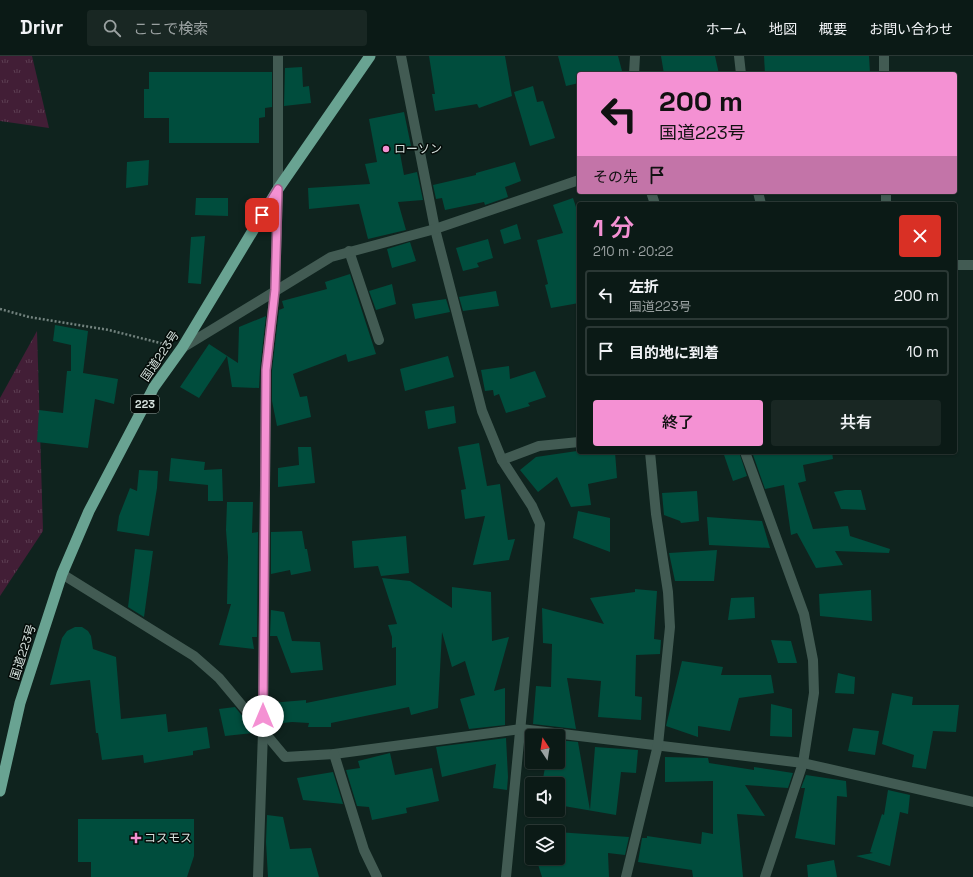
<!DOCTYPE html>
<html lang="ja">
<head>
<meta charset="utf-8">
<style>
	:root { --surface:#0b1a16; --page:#192723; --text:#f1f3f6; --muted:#9aa1a1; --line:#2b3835; --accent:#f491d3 }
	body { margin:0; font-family:"Space Grotesk","Noto Sans JP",sans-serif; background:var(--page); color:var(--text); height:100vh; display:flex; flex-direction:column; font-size:15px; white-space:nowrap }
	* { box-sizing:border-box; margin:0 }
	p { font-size:13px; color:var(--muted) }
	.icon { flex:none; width:22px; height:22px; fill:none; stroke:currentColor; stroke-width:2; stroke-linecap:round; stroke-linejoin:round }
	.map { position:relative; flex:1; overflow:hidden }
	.drawer { position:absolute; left:577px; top:146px; width:380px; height:252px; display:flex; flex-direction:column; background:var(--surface); border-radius:4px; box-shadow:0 1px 3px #0004,0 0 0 1px var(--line) }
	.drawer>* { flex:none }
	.banner { position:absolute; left:577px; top:16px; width:380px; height:122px; border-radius:4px; box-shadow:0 1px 3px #0004,0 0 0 1px var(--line); background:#f491d3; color:#111; overflow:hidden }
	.needle { width:26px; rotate:348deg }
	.buttons { position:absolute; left:525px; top:673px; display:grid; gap:8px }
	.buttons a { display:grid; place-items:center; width:40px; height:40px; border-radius:4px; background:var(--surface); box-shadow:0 1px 3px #0004,0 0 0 1px var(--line); font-size:20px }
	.pin { position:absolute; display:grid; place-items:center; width:34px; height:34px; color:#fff; margin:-17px; border-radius:8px; box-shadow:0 2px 6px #0006 }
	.me { position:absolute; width:44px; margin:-22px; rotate:0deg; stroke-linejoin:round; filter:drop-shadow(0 0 3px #0008) }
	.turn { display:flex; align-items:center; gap:14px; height:84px; padding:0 16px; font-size:18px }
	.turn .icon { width:52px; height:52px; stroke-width:2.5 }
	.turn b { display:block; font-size:28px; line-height:34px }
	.then { display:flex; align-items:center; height:38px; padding:0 16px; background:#0003; gap:8px; font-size:15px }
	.round { display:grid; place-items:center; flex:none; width:42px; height:42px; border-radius:4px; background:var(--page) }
	.overview { display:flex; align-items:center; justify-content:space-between; height:68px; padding:0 16px }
	h1 { font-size:24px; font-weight:600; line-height:30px; color:var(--accent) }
	.action { display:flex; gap:8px; margin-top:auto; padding:8px 16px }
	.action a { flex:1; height:46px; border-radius:4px; background:var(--accent); color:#111; font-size:16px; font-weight:600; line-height:46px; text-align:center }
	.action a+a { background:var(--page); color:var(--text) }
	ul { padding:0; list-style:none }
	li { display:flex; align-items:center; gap:12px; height:50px; margin:0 8px 6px; padding:0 8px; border:2px solid var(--line); border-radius:4px }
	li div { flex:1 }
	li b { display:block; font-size:15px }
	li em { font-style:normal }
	header { display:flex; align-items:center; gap:24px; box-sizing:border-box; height:56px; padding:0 20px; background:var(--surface); border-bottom:1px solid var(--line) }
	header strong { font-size:19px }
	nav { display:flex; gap:22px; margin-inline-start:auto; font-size:14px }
	.search { width:280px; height:36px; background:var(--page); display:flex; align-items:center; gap:10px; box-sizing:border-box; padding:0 14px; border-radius:4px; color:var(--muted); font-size:15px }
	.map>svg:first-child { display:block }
	.grass { fill:url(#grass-tufts) }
	.building { fill:#004d3d }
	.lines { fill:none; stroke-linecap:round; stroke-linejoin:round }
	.path { stroke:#73837f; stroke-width:2.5; stroke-dasharray:2 2; stroke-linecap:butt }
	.minor { stroke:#425b53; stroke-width:10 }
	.trunk { stroke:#69a392; stroke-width:11 }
	.route-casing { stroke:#9f5e89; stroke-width:10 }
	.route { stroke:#f491d3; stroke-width:7 }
	.poi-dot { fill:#f491d3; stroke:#040b08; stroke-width:1.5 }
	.labels { text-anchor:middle; stroke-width:3; stroke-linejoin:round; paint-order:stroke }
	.shield { fill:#040b08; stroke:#96a09c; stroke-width:1 }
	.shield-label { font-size:11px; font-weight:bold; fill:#d4e0dc }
	.poi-label { font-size:12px; fill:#d4e0dc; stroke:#040b08; text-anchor:start }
	.street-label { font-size:12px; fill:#d4e0dc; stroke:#040b08 }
</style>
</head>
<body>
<header>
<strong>Drivr</strong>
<div class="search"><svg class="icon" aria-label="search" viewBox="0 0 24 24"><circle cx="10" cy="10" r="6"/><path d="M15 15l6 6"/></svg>ここで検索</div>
<nav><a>ホーム</a><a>地図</a><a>概要</a><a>お問い合わせ</a></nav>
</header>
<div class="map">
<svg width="973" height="821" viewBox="0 0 973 821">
	<defs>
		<pattern id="grass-tufts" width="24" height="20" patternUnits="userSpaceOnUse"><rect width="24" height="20" fill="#421e36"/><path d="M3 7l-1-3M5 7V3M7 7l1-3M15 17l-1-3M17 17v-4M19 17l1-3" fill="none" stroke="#5c3e52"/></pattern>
	</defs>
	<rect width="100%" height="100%" fill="#0f231e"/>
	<g class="grass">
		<polygon points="0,0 32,0 49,72 0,65"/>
		<polygon points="37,275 43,475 0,540 0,342"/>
	</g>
	<g class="building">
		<polygon points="429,0 505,0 512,40 479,52 477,48 435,55 432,38 435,38"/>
		<polygon points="558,0 618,0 622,15 610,18 579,18 579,27 566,30"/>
		<polygon points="661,0 715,0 719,18 664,18"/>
		<polygon points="764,0 869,0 870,17 765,18"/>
		<polygon points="302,11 303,31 309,30 311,47 284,50 285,12"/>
		<polygon points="149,16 272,16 272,51 265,52 265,61 259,62 259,87 169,87 169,62 144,62 144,33 149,33"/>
		<polygon points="533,30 537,46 543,45 555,82 530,90 514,36"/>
		<polygon points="404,56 411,90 399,92 404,119 417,116 423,144 398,146 406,174 368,183 359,148 309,153 308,132 370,128 365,108 377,106 369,63"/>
		<polygon points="149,104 148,129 126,132 127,106"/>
		<polygon points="515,106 521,125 505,131 508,141 485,149 484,146 445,154 442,142 436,143 433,129 476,119 476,117"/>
		<polygon points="196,142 228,142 228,160 195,159"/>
		<polygon points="573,142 579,160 579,247 551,252 545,229 548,228 537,184 563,177 553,149"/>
		<polygon points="517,168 521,183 504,188 500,174"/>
		<polygon points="205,180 201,228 188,227 191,181"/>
		<polygon points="488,183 493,202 477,207 479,211 463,215 456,192"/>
		<polygon points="410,186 416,205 392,212 387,193"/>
		<polygon points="350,218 376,298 348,306 346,298 293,318 300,341 307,340 311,361 277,370 272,345 272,314 279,254 284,252 282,245 327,233 325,226"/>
		<polygon points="392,228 396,248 376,254 369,235"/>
		<polygon points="496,235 499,250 463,255 459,241"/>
		<polygon points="446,243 450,256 415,263 412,248"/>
		<polygon points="266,260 260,313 259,332 232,331 227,300 199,342 180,331 209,288 238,307 239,271"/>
		<polygon points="55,269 88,275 83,317 118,323 114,348 95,343 88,392 37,386 39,354 63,357 67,315 71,315 71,289 53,285"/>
		<polygon points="448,300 454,321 405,335 400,313"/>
		<polygon points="509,310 510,323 535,315 546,341 528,347 530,350 506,357 499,338 494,340 493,334 485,335 481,314"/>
		<polygon points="454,350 456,367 428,373 425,355"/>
		<polygon points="479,387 487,430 500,428 508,484 515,483 509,504 473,509 485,460 465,463 461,434 466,433 458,391"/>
		<polygon points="298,391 311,391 315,427 278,431 278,412 299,409"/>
		<polygon points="577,395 615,396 617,422 588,428 591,449 571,451 557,421 538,436 520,414 536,401"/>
		<polygon points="723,396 739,396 747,420 733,425"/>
		<polygon points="752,396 832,396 833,403 803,409 806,425 798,427 813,473 848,470 850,480 890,493 889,497 835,495 843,509 816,512 797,477 791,479 784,429 765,433"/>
		<polygon points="171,402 205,406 204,414 222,413 223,445 208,445 208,429 169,425"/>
		<polygon points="139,414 158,415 157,432 149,480 117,475 119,460 130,432 137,435"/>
		<polygon points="845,434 861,434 866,454 841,453 834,436"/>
		<polygon points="697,435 699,465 681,467 680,465 664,459 662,437"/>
		<polygon points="227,446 253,446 252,477 258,476 257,581 252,581 254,593 219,589 231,548 227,548 228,501 226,474"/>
		<polygon points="578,455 610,462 610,496 573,482"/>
		<polygon points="707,461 762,465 770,492 709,489"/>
		<polygon points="302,475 305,493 307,493 311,515 291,519 290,514 271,518 271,476"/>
		<polygon points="406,480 409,517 381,520 378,510 354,512 352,485"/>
		<polygon points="135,493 153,495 144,561 128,551"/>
		<polygon points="717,494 714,525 675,525 669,497"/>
		<polygon points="382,522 410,525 452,552 452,531 491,536 492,585 509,581 494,635 505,632 505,669 469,673 460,643 475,639 465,605 452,611 442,576 438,652 411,659 409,651 331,667 331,671 308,671 309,667 292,666 273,668 270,647 306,644 306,647 396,629 396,591 392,592 392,581 388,569 397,568"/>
		<polygon points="635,533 657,535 654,583 661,584 660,598 636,599 635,640 642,641 641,664 598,661 601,625 567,622 576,673 533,668 536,630 551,631 552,588 543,587 542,552 604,568 590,542 635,536"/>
		<polygon points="871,534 872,565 820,560 819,538"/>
		<polygon points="754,541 755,562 728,564 731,542"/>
		<polygon points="271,554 284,556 292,585 320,586 323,614 291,617 277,580 270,580"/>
		<polygon points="75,571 82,571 88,575 91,580 93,593 116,601 121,663 166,658 168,676 207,671 210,692 193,695 193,699 144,707 143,699 102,704 98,677 96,677 90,624 50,629 62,582 67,575"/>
		<polygon points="771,584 791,585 797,607 778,607"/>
		<polygon points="682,605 723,611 721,619 771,619 774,637 739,642 730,675 698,670 698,681 666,670"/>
		<polygon points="838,617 855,621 854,638 835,637"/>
		<polygon points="892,637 913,641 912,649 959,649 956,676 933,675 926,713 912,711 914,699 882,688"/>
		<polygon points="771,648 792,653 792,681 770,680"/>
		<polygon points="235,651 244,662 253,677 225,680 219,653"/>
		<polygon points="853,672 879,675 875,699 848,695"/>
		<polygon points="506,682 508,721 507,734 493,732 496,708 442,721 436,691"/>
		<polygon points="558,684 578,686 590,754 595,691 638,694 636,717 621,716 616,759 558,749 558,728 542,728 546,706 558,706"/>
		<polygon points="390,697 395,719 432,712 439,745 406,752 407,757 372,764 369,751 357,750 346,714 360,712 358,705"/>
		<polygon points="665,701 708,702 709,707 754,714 754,711 793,717 788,732 745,729 765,760 737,758 743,821 693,821 692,814 638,806 642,782 647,782 647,780 701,788 702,776 713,778 713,725 665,726"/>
		<polygon points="333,716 343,748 303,744 297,722"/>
		<polygon points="806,719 846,725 847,741 837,740 835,789 795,782 805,732 801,732"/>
		<polygon points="888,734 910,739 908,758 900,756 890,810 856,800 873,797 870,796 882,758 884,759"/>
		<polygon points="267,759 283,761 290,793 311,792 319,821 268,821 266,786"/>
		<polygon points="78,763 194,763 194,800 187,821 91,821 91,806 78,806"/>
		<polygon points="528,774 629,781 625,799 608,797 609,821 542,821 536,802 558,802 558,776 532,776 532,787"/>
		<polygon points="834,804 837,821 808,821 807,809"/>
	</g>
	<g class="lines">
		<polyline class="path" points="0,253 29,261 109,274 168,289"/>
		<g class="minor">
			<polyline points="401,0 435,173 482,355 502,404 532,450 540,468 506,821"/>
			<polyline points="739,0 741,18"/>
			<polyline points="884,0 884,18"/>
			<polyline points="634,18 635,0"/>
			<polyline points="651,136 655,148"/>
			<polyline points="758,136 761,148"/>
			<polyline points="886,136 886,148"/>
			<polyline points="349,195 379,284"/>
			<polyline points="955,209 973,209"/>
			<polyline points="182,292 331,201 435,173 579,124"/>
			<polyline points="745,396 804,558 813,604 814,637 803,707 765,821"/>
			<polyline points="502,404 539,390 579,386"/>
			<polyline points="62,518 194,600 219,622 285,701 334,698 521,673 803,707 973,746"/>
			<polyline points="334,698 364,794 377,821"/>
			<polyline points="258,821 263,676 266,314 275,234 278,133 278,0"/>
			<polyline points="626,821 658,689 670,571 668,536 656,458 650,396"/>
		</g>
		<polyline class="trunk" points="0,735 20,647 62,518 89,455 154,331 182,292 278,133 370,0"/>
	</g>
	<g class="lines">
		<g class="route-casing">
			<polyline id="route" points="262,159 278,133 275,234 266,314 263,660"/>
		</g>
		<use href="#route" class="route"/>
	</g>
	<g class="poi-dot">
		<circle cx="386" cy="93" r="4"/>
		<path d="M134 776h4v4h4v4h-4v4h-4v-4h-4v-4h4z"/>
	</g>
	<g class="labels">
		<rect class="shield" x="131" y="339" width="28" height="18" rx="3"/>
		<g class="shield-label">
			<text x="145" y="352">223</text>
		</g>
		<g class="poi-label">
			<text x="394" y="97">ローソン</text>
			<text x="144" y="786">コスモス</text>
		</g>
		<g class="street-label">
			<text transform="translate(160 300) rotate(-56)" y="4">国道223号</text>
			<text transform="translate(23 596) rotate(-72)" y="4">国道223号</text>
		</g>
	</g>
</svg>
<div class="buttons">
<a><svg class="needle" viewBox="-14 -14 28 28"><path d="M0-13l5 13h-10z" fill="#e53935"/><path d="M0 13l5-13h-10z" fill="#9aa1a1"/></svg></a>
<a><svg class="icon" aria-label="sound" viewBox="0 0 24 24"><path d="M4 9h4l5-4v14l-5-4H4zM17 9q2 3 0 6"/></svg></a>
<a><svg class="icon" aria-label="layers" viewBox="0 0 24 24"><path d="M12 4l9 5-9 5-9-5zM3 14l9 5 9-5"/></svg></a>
</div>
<div class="pin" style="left:262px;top:159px;background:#d93025"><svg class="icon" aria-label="arrive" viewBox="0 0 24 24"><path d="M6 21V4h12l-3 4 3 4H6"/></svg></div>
<svg class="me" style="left:263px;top:660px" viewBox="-20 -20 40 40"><circle r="19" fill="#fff"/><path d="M0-13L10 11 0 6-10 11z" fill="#f491d3"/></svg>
<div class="banner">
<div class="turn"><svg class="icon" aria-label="left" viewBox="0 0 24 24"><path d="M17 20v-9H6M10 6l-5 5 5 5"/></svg><div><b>200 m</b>国道223号</div></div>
<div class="then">その先<svg class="icon" aria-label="arrive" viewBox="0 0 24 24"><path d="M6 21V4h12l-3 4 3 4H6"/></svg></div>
</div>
<section class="drawer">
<div class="overview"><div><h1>1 分</h1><p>210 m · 20:22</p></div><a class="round" style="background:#d93025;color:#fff"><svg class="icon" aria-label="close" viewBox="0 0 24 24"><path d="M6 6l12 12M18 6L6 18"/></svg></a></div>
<ul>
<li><svg class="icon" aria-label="left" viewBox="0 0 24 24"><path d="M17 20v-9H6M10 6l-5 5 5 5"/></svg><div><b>左折</b><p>国道223号</p></div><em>200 m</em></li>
<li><svg class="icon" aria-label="arrive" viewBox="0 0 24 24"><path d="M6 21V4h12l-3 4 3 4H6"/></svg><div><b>目的地に到着</b></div><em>10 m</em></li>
</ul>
<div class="action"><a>終了</a><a>共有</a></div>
</section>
</div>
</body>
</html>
